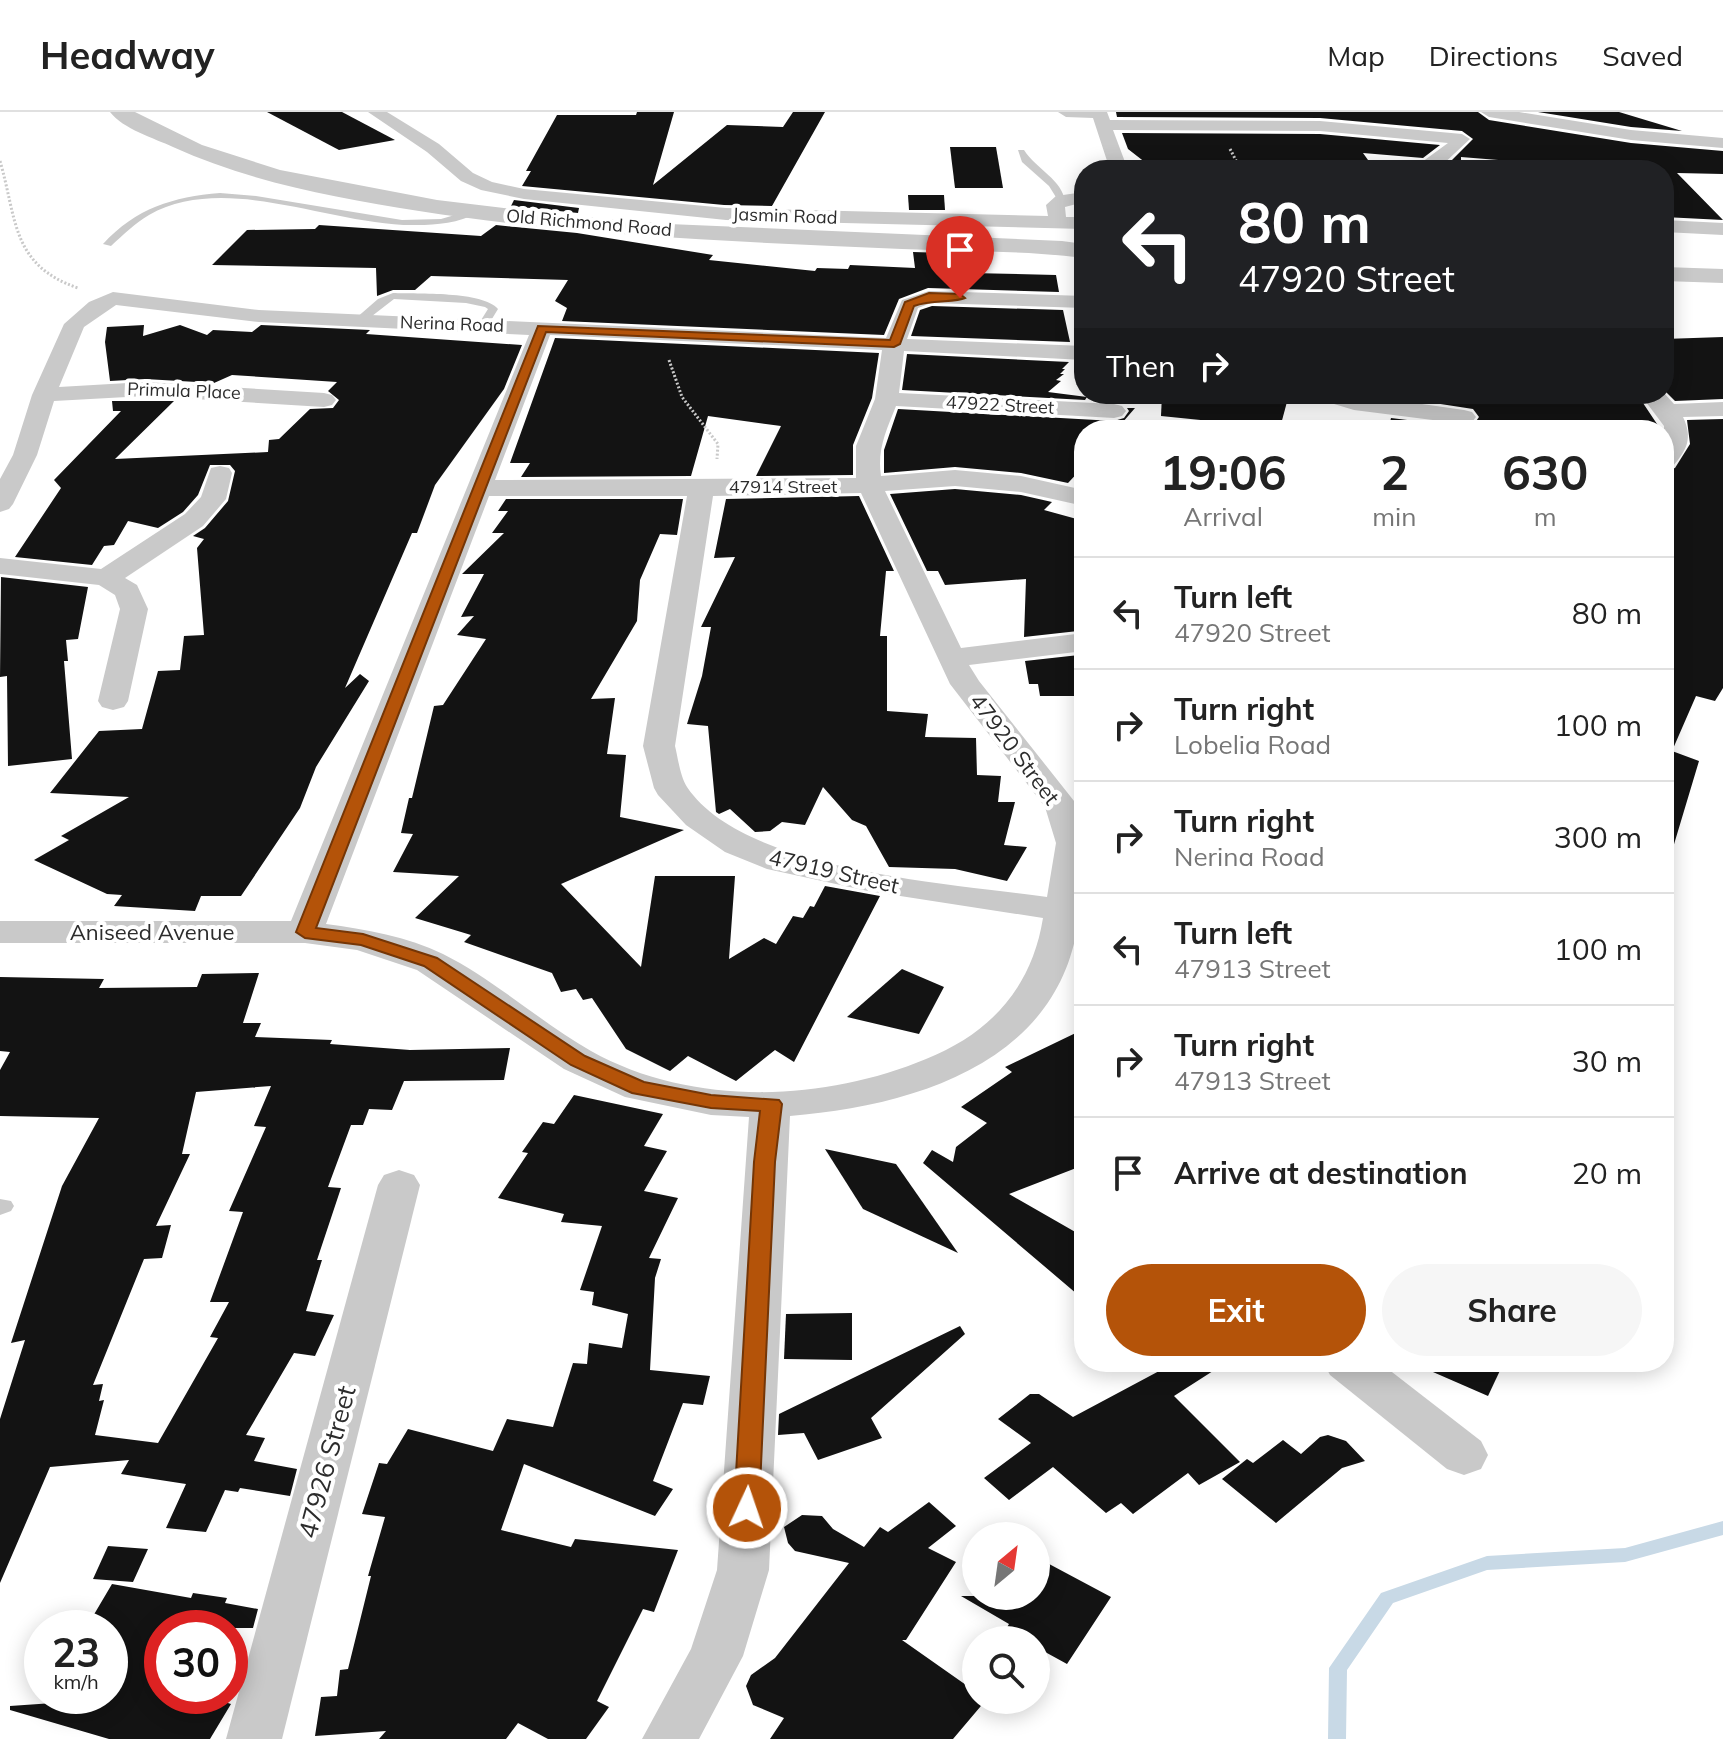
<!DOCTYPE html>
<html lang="en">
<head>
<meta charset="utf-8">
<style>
	:root { --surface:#fff; --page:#f6f6f6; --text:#222; --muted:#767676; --line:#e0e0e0; --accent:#b45309 }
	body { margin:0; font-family:Mulish,sans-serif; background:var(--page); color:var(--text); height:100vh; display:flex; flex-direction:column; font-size:30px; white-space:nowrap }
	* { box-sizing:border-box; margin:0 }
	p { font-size:26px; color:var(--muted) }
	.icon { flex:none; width:44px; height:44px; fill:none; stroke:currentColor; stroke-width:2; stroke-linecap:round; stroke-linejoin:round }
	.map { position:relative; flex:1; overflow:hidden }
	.sheet { position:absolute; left:1074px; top:308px; width:600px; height:952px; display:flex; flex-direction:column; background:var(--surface); border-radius:32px; box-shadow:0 4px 20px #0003 }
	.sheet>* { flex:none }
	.top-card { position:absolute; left:1074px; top:48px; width:600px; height:244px; border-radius:32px; box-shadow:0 4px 20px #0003; background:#202124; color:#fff; overflow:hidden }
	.needle { width:52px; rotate:29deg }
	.tools { position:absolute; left:962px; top:1410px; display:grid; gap:16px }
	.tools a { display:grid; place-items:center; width:88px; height:88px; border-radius:50%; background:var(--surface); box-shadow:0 4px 20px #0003; font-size:40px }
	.speed { position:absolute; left:24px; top:1498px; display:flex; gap:16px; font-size:40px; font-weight:700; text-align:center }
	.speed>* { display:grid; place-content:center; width:104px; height:104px; border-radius:50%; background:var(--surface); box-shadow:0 4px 20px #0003; line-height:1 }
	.speed small { font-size:20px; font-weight:400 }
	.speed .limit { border:12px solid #d22; background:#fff; color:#111 }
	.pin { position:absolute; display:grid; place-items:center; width:68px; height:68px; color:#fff; margin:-82px -34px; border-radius:50% 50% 50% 0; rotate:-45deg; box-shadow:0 0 8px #0007 }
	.pin .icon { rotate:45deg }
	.me { position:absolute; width:88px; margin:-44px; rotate:3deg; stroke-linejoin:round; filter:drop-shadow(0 0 6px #0008) }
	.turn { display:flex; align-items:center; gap:28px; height:168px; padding:0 32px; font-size:36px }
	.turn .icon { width:104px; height:104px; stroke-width:2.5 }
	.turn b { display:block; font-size:56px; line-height:68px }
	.then { display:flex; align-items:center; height:76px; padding:0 32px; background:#0003; gap:16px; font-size:30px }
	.eta { display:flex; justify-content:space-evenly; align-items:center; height:136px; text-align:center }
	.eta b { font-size:48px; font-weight:700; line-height:56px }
	.button { display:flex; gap:16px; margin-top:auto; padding:16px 32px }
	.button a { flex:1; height:92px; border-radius:48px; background:var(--accent); color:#fff; font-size:32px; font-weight:700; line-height:92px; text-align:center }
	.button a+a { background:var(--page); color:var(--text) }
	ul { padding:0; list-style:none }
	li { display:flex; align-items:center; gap:24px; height:112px; padding:0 32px; border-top:2px solid var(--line) }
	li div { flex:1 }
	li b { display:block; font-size:30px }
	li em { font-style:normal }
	header { display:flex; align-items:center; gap:48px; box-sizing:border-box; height:112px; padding:0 40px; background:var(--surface); border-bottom:2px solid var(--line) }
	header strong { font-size:38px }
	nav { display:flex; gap:44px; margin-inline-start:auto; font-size:28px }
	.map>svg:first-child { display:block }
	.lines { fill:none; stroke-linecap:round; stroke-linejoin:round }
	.stream { fill:#c8d9e6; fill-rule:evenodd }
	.building { fill:#131313; fill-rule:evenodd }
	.path { stroke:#c9c9c9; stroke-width:3; stroke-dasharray:2 2; stroke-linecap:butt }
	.service { fill:#c9c9c9; fill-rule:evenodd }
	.minor { fill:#c9c9c9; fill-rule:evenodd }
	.tertiary { fill:#c9c9c9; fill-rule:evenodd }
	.route { fill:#b45309; stroke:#753606; stroke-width:2 }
	.labels { text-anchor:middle; stroke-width:8; stroke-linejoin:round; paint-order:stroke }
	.far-street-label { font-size:18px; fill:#2c2c2c; stroke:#fff }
	.street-label { font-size:22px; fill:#2c2c2c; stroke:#fff }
	.near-street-label { font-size:26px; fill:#2c2c2c; stroke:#fff }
</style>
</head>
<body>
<header>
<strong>Headway</strong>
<nav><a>Map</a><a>Directions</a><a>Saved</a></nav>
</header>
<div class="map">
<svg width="1723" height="1627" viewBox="0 0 1723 1627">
	<rect width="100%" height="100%" fill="#fff"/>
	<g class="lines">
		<polygon class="stream" points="1723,1409 1723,1423 1625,1450 1487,1458 1393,1491 1347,1558 1346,1627 1328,1627 1329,1556 1381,1481 1487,1444 1625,1436"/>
	</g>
	<g class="building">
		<polygon points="267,0 342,0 395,28 339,38"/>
		<polygon points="637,0 674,0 653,73 727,13 783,15 793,0 825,0 772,94 724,93 522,74 531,59 526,59 557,3 636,3"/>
		<polygon points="1116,0 1478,0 1489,8 1631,31 1723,39 1723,62 1677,61 1723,108 1664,105 1664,58 1548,55 1546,52 1461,45 1461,49 1452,48 1473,27 1462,19 1320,6 1117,5"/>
		<polygon points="1538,0 1619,0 1682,19 1631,15"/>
		<polygon points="1122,21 1320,22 1440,33 1423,46 1363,41 1368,48 1326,48 1328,53 1307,52 1306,58 1155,58 1128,37"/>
		<polygon points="950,35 996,35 1003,76 955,76"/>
		<polygon points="908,83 944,83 945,98 909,98"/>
		<polygon points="514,88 579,96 578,101 511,94"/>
		<polygon points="319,113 481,124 496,113 577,121 713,143 709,148 815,159 817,156 848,157 850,153 915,156 913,140 976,142 970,161 1056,163 1059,180 928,176 899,187 884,223 562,209 567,196 555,189 568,168 431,164 415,178 393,178 377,184 376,156 212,153 247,118 315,117"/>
		<polygon points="932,194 1063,198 1070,230 911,224 920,198"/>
		<polygon points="144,213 143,224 180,213 207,223 213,218 252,220 261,213 370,218 366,222 522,233 504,277 435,373 417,421 412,421 345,576 360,562 369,569 316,655 300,696 241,784 201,784 195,799 114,794 122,783 107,782 34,748 69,728 61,724 129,685 50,681 99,619 142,617 158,559 180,558 184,524 204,523 197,436 204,427 193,424 205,416 228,389 235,359 230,353 210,353 198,383 183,400 158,416 128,409 114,433 104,434 92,453 15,445 61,376 54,368 121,299 113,299 112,289 174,289 115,347 268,340 269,328 279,327 310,297 333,296 339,288 328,279 337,270 232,263 214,271 145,267 110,269 105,230 107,215"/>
		<polygon points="1723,225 1723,287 1675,289 1664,278 1664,227"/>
		<polygon points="555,226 879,241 872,286 853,333 853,363 756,364 781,314 708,304 691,364 521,365 530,351 510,351"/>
		<polygon points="907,242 1069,250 1062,257 1065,257 1060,262 1064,262 1056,268 1061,269 1048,280 1087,285 1085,288 902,278"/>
		<polygon points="1162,282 1249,282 1288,286 1280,316 1161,304"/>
		<polygon points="1396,282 1637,282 1661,318 1589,312 1583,318 1568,318 1528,310 1525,318 1388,318 1391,306 1464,315 1474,312 1479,305 1473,297 1395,285"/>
		<polygon points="1127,296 1135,296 1116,318 1084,318 1084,354 1068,371 1021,361 955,355 884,361 884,338 898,297 1114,309 1124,306 1129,299"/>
		<polygon points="1723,307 1723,576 1715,589 1696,584 1672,639 1699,649 1672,739 1664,738 1664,388 1668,358 1675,356 1690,332 1687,308"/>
		<polygon points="955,377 1021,383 1052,390 1044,398 1084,409 1084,467 1078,465 1078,519 1024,525 1026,467 945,473 938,459 927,459 890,382"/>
		<polygon points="859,384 894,459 886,459 880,524 887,524 887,599 928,602 925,625 976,626 977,663 1001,664 998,690 1015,690 1004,733 1027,735 1007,769 955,757 889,755 866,714 852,708 823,675 805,713 782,710 770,719 755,720 730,697 719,702 716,700 708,614 687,612 702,564 711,515 701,515 735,445 714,446 726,387"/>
		<polygon points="506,387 683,387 677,423 660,422 640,468 637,509 591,587 615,586 607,642 626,643 620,705 684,718 561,772 641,855 655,764 735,764 729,847 764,826 776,832 793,804 803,806 810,794 814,795 825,774 880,784 794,950 775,938 736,969 688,944 670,959 626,937 592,886 583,888 576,877 561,880 552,861 464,830 471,823 415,806 459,764 393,760 413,722 401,721 409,686 412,686 434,594 443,593 486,527 457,523 474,504 461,505 484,462 462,462 504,421 492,421 508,399 498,399"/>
		<polygon points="1,465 88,475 78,527 66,528 68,549 64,549 72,647 8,654 7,564 0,565"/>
		<polygon points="1079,543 1084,584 1040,584 1038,572 1029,572 1025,549"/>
		<polygon points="902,857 944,875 919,922 847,905"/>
		<path d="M259,861l-16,50h18l-6,14 77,3 -2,4 80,6 100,-2 -6,32 -100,1 -12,29 -23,-1 -6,16h-12l-23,62 13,1 -24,72h5l-16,51 28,4 -19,41 -21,-3 -48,82 19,3 -11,23 43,8 -7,27 -50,-8 -2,4 -13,-2 -19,42 -40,-4 20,-44 -65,-10 8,-14 -79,7 -50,116v-164l25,-79 -14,3 51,-157 37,-68 -99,-2v-46l10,-18 -10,-1v-74l104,2 -5,9 98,-1 5,-13zM271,974l-17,40 12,1 -37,84 14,1 -33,90h19l-19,35 8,1 -60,105 -63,-8 9,-35 -5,1 4,-17 -10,1 51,-126 18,-1 9,-33 -15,1 34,-72h-8l14,-62z"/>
		<polygon points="1084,917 1084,1053 1009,1082 1084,1125 1084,1188 923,1051 932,1038 953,1050 956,1035 987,1011 961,995 1012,960 1005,955"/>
		<polygon points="574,983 663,1002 644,1034 667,1039 644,1079 678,1086 649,1146 661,1147 655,1166 650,1258 710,1264 703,1293 683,1291 653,1369 673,1377 655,1404 524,1352 501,1418 571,1435 575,1427 678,1438 654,1500 643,1497 597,1589 609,1595 586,1627 548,1627 518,1611 506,1627 379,1627 386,1619 315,1624 321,1585 337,1584 340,1558 348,1557 371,1464 368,1464 385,1405 362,1402 379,1351 387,1352 408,1317 493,1339 507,1307 553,1315 573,1251 587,1252 589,1231 622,1236 628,1202 592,1193 594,1180 580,1178 602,1114 561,1110 564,1102 498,1086 528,1041 522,1040 543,1010 554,1012"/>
		<polygon points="825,1037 896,1052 958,1141 863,1097"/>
		<polygon points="852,1201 852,1248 784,1247 786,1202"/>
		<polygon points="960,1214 965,1222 871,1306 882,1326 818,1348 804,1321 778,1323 779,1302"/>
		<polygon points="1176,1250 1227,1250 1174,1284 1240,1350 1199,1373 1188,1361 1133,1402 1121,1391 1106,1401 1053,1355 1009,1388 984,1366 1031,1331 998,1307 1030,1282 1039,1282 1073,1305"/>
		<polygon points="1410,1250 1504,1250 1488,1284"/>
		<polygon points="1328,1323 1346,1329 1365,1349 1342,1356 1276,1411 1222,1367 1247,1347 1253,1351 1283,1328 1301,1342 1320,1325"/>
		<polygon points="929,1390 956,1414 928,1436 956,1450 906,1528 902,1528 976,1580 976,1588 986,1588 953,1627 770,1627 784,1606 753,1593 746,1574 751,1563 775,1546 849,1451 795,1439 788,1431 784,1415 802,1403 822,1404 833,1417 864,1435 880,1415 888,1420"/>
		<polygon points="108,1434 148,1437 133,1470 93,1467"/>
		<polygon points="1036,1445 1111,1485 1067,1552 1036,1535 1036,1528 999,1528 1009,1512 961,1484 1036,1484"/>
		<polygon points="112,1472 191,1486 193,1481 227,1486 225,1491 258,1497 253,1516 162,1516 162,1584 206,1584 231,1592 210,1627 109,1627 10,1598 10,1594 82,1589 86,1584 110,1584 110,1516 86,1516"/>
	</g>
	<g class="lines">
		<g class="path">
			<polyline points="1230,37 1241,58"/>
			<path d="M0,49c17,58 11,104 78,127"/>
			<polyline points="669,248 682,285 718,332 717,347"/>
		</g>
		<g class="service">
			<path d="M1018,38h6c12,19 39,30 41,52h-6l-10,-16 -27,-24z"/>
			<path d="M220,81l36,3 146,24 39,-1 31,-9 5,3c-18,10 -40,12 -60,12 -83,2 -190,-54 -268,-10 -14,8 -26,20 -38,31l-8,-2c33,-36 70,-47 117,-51z"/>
			<path d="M393,181c24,1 90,-2 105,16l-11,18 -4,1 -5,-3 10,-16 -3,-2 -19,-4 -72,-4 -31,24h-8v-4l23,-20z"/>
			<polygon points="0,1087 11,1089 14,1094 11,1099 0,1103"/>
		</g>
		<g class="minor">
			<polygon points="368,0 387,0 439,32 473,61 492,70 524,77 726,96 1048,104 1046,93 1056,84 1084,80 1084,90 1065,95 1066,105 1084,105 1084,117 726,108 524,87 481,78 461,69 427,40"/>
			<polygon points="1058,0 1107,0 1110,8 1320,9 1462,22 1470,27 1439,56 1432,58 1342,58 1351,53 1422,50 1448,31 1320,19 1113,18 1128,58 1110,58 1093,6 1066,5"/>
			<polygon points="1481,0 1519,0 1631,18 1723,26 1723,36 1631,28 1489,5"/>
			<polygon points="1664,108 1723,111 1723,123 1664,120"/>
			<path d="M929,179l155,5v12l-153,-5 -13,5 -11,31 177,7v14l-180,-9 -5,42 215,11 8,2 4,5 -4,5 -8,2 -218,-12c-10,25 -19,44 -15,70l74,-6 66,6 63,14v16l-63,-14 -66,-6 -70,5 76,157 123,-15v18l-115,14 10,16 99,125 6,19 -3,77h3v22l-6,-1c-20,141 -166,183 -288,193l-21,454 -26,86 -44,83h-57l49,-90 26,-79 32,-453 -38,-2 -86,-18 -61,-28 -147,-99 -60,-20 -52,-7h-305v-22h291l238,-586 -270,-13 -143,-17 -32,22 -25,60 86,-5 179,11 8,2 4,5 -4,5 -8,2 -179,-11 -91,5 -17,54 -24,49 -4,5 -9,3v-33l13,-24 19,-60 32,-71 25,-22 24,-10 146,18 627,28 16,-38zM550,223l332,15 -7,49 -19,47v32l-361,2zM861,381l89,191 95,123 11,36 -9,54c-96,-14 -303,-25 -360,-110 -7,-11 -9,-29 -12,-41l38,-250zM489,384h198l-44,250 11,42 4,7 28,30 39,27 42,17 101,22 175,27c-11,69 -52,115 -117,141 -103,43 -235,48 -335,-8 -49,-28 -98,-72 -148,-97 -35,-17 -78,-25 -117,-30z"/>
			<path d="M1664,281l10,11 49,-2v14l-40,1c10,21 4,33 -10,49l-9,2v-42l-24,-32z"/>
			<polygon points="1328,282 1352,282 1464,298 1472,300 1476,305 1472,310 1464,312 1354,298 1334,292"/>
			<polygon points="220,354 229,356 232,361 226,387 203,414 125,466 137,473 148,497 128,589 124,595 113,598 102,595 98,589 120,497 115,483 99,473 0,462 0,446 101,457 185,402 201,385 211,356"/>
			<polygon points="399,1058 414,1063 420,1073 282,1627 226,1627 378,1073 384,1063"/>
			<polygon points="1323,1250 1379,1250 1481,1329 1488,1343 1481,1357 1464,1363 1447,1357 1330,1263"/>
		</g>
		<g class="tertiary">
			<path d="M110,0h25l67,33 78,25 157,30 116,14 116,10 393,17 22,3v14c-60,-8 -121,-6 -182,-9 -161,-7 -323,-13 -483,-38 -83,-13 -169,-29 -246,-64 -19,-9 -50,-18 -63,-35z"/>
			<polygon points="1664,155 1723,157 1723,171 1664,169"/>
		</g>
	</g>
	<path class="route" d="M929,181l31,1 5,4c-10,5 -34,1 -51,8l-14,38 -6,3 -348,-15 -230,596 47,6 74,24 148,98 59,26 67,13 68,5 3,4 -7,58 -16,346 -3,7 -9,3 -9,-3 -4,-7 20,-346 6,-51 -49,-3 -79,-15 -61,-28 -147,-99 -63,-21 -56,-7 -9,-6 242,-606 352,14 15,-38z"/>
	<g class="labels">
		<g class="far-street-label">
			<text transform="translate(785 104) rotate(2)" y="6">Jasmin Road</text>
			<text transform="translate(589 111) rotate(5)" y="6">Old Richmond Road</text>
			<text transform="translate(452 212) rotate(2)" y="6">Nerina Road</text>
			<text transform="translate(184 279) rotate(2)" y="6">Primula Place</text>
			<text transform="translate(1000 293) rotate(3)" y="6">47922 Street</text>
			<text x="783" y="381">47914 Street</text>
		</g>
		<g class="street-label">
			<text transform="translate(1015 637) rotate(53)" y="8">47920 Street</text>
			<text transform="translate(834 759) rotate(13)" y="8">47919 Street</text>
			<text x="152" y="828">Aniseed Avenue</text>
		</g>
		<g class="near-street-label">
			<text transform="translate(327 1350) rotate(-75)" y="9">47926 Street</text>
		</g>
	</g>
</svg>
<div class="tools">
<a><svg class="needle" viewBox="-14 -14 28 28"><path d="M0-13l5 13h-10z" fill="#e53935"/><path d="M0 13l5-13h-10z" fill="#767676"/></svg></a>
<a><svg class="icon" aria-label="search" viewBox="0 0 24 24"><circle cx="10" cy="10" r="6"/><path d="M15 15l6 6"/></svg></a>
</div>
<div class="speed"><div>23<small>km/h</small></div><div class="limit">30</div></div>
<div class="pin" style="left:960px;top:186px;background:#d93025"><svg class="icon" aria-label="arrive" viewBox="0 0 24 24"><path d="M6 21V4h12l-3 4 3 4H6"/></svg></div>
<svg class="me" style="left:747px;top:1396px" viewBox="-20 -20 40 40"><circle r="17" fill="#b45309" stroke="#fff" stroke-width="3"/><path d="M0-11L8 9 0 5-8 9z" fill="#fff"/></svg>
<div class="top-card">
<div class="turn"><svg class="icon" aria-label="left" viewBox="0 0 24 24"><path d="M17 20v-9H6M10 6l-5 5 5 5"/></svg><div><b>80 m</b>47920 Street</div></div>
<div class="then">Then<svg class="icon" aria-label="right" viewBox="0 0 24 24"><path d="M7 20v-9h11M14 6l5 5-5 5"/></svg></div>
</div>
<section class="sheet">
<div class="eta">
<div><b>19:06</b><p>Arrival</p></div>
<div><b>2</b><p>min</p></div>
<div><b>630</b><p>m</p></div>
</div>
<ul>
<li><svg class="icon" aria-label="left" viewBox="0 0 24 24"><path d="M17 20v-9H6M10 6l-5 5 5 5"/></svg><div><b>Turn left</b><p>47920 Street</p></div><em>80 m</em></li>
<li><svg class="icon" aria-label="right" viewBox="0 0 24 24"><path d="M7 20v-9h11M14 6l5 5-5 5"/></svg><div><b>Turn right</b><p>Lobelia Road</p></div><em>100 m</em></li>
<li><svg class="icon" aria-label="right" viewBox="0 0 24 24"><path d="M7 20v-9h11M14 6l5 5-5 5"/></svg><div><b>Turn right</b><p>Nerina Road</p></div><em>300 m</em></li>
<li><svg class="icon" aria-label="left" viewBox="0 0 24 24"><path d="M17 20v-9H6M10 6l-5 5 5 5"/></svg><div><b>Turn left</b><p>47913 Street</p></div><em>100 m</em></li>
<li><svg class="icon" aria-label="right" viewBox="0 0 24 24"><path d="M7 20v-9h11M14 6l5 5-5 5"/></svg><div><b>Turn right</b><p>47913 Street</p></div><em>30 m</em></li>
<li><svg class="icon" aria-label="arrive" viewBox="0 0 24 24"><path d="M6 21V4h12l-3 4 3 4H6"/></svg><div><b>Arrive at destination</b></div><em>20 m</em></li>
</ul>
<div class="button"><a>Exit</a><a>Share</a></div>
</section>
</div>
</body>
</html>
